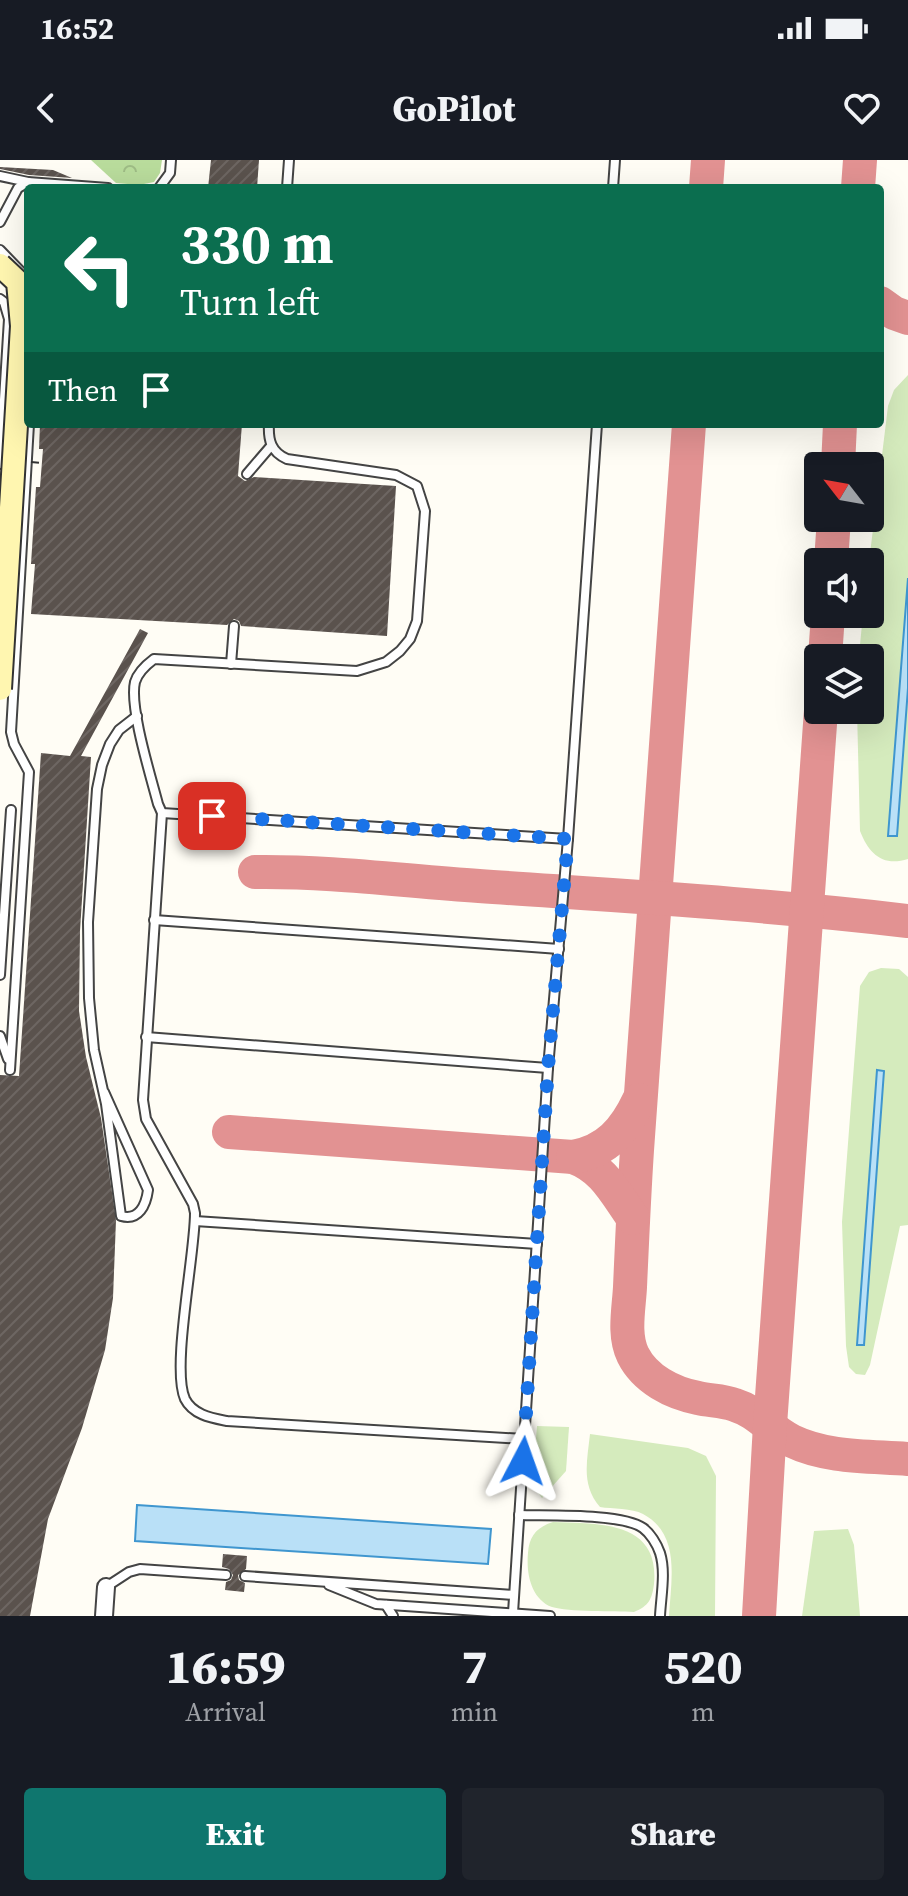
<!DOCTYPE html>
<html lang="en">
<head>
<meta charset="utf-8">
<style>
	:root { --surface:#171b24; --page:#20242c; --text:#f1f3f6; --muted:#9ea1a6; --accent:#0f766e }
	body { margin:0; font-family:"Source Serif 4",serif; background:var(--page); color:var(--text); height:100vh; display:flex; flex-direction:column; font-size:30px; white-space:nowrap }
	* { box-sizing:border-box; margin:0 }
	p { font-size:26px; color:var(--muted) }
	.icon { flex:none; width:44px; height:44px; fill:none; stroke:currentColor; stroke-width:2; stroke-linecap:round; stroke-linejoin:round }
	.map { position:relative; height:1456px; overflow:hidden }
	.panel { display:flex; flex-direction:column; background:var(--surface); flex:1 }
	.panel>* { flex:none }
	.banner { position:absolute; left:24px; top:24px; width:860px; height:244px; border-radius:8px; box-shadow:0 8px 32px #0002; background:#0b6e4f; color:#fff; overflow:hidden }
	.needle { width:52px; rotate:301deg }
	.controls { position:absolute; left:804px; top:292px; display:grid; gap:16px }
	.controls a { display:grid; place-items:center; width:80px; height:80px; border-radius:8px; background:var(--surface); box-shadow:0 8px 32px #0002; font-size:40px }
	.pin { position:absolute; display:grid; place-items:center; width:68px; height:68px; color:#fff; margin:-34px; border-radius:16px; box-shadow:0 4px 12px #0006 }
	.me { position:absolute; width:88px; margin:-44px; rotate:4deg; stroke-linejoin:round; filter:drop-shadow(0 0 6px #0008) }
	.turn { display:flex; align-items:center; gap:28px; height:168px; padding:0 24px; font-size:36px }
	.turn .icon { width:104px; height:104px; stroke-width:2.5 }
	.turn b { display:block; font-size:56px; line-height:68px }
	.then { display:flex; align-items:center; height:76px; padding:0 24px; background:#0003; gap:16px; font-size:30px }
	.eta { display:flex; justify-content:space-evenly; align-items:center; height:136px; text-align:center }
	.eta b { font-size:48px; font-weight:800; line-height:56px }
	.action { display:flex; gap:16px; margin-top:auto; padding:16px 24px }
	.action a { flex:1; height:92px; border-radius:8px; background:var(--accent); color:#fff; font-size:32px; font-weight:800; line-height:92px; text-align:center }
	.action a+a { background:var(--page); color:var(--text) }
	.status { display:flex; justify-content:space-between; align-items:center; height:56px; padding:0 40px; background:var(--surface); direction:ltr }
	.status svg { height:22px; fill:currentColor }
	header { display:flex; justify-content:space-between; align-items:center; height:104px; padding:0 24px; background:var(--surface); font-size:36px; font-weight:800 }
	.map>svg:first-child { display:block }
	.grass { fill:#d5ebbd }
	.forest { fill:url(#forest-crowns) }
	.water { fill:#b9e0f7; stroke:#3f96cf; stroke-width:2 }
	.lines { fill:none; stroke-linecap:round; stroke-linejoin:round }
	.taxiway { stroke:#e29292; stroke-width:34 }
	.building { fill:url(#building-hatch) }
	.lane-casing { stroke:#444; stroke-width:12 }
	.street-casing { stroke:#444; stroke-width:20 }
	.lane { stroke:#fff; stroke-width:8 }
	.street { stroke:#fff; stroke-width:16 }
	.secondary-bridge-casing { stroke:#333; stroke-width:26; stroke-linecap:butt }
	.path-bridge { stroke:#333; stroke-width:2; stroke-dasharray:8 4; stroke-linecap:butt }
	.secondary-bridge { stroke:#fff6b0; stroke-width:22 }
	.route { stroke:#1a73e8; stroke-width:14; stroke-dasharray:0 25.2 }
</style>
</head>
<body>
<div class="status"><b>16:52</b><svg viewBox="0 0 49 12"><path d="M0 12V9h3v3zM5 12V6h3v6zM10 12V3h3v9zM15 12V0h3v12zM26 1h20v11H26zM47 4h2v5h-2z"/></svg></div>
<header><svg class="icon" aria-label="back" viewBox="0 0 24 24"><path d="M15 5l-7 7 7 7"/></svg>GoPilot<svg class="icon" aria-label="heart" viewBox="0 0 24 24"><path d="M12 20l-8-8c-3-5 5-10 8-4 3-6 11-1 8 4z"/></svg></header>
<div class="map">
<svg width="908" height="1456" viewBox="0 0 908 1456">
	<defs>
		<pattern id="forest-crowns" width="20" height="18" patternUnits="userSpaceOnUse" patternTransform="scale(2)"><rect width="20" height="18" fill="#b9dc9c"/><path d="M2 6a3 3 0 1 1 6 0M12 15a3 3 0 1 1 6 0" fill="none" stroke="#9ebc85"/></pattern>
		<pattern id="building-hatch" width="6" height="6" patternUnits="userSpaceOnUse" patternTransform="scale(2)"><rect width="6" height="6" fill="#5a524d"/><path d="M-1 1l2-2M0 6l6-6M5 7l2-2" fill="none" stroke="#6d6662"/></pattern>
	</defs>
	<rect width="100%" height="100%" fill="#fffdf5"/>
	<g class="grass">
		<path d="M908,215v484c-25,8 -39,-5 -48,-28l-3,-121h13v-52h-11v-3l4,-41h7l-1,-52 19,-156 6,-16z"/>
		<polygon points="881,808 899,809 908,817 908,1065 900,1066 870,1205 865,1215 856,1214 849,1207 846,1186 842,1062 860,826 869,812"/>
		<polygon points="537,1266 569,1267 566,1311 542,1338 533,1326 533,1317"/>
		<path d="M590,1274l98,14 18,8 10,20 -1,140h-46c2,-36 12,-82 -26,-102 -11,-6 -31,-5 -43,-7 -19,-22 -13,-45 -10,-73z"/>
		<path d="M553,1362c45,2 107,-2 101,62 -2,15 -5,22 -20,28 -18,-1 -67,0 -82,-5 -21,-8 -26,-34 -24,-54 1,-17 9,-26 25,-31z"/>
		<polygon points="848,1369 854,1385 860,1456 802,1456 814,1371"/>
	</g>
	<polygon class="forest" points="91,0 162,0 160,13 154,22 139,25 116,23"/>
	<g class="water">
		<polygon points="908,418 908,528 897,676 888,676"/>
		<polygon points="877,910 884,911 864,1185 857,1185"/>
		<polygon points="137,1345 491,1369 488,1404 135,1381"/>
	</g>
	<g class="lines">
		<g class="taxiway">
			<polyline points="706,28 708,0"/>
			<polyline points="858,28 860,0"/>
			<polyline points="880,143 894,153 908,158"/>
			<path d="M689,264c-17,242 -35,484 -52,726 -3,46 -5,92 -7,137 -1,21 -7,48 3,68 12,24 39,38 65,43 12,3 24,2 37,7 23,7 36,26 57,36 35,17 78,15 116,18"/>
			<polyline points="838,306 840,264"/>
			<polyline points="831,402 834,358"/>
			<polyline points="825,498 828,454"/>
			<path d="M255,712c75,-1 149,9 224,14 143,10 286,18 429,35"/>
			<path d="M229,972l344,25c31,11 42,36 60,61"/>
			<path d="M573,997c34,-6 52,-27 66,-57"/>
			<polyline points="759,1456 770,1265 821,550"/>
		</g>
	</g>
	<g class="building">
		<polygon points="211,0 259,0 257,28 208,28"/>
		<polygon points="0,7 53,10 72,18 29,15 0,9"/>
		<polygon points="40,264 242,264 238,316 245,321 254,317 396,326 387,476 241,466 239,461 234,459 227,465 31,454 35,404 31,404 36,327 40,327 43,289 39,289"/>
		<polygon points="140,469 148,473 81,596 91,597 80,771 79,851 86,897 101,958 116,1060 113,1138 105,1190 82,1268 48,1359 30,1456 0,1456 0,915 19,916 41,593 70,596"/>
		<polygon points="223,1394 247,1396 246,1409 238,1415 239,1420 245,1423 244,1432 225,1430 226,1422 231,1420 233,1415 229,1409 222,1407"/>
	</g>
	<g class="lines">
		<g class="lane-casing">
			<g id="lane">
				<polyline points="0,16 28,22"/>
				<polyline points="159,28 170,13 171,0"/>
				<polyline points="287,28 289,0"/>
				<polyline points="613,28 615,0"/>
				<polyline points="0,62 18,28 28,22 108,28"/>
				<polyline points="0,90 28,119"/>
				<polyline points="0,139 4,142 9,159 0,304"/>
				<path d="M269,264c-1,16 2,28 18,35l109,16 21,11 8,25 -8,110 -7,18 -10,12 -14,11 -29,9 -203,-12c-8,6 -16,13 -19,23 -6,25 16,95 23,122l4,9 406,26 -20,229 -35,545"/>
				<polyline points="247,314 271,286"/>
				<polyline points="231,504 234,466"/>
				<path d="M162,653l-19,287 3,19 47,85 2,9c0,42 -24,155 -10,186 8,16 27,19 42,22l297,18"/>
				<polyline points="568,679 597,264"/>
				<polyline points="154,760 559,789"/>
				<polyline points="0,815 11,650"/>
				<polyline points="0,876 8,899"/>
				<polyline points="146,877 548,908"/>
				<polyline points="10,910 29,612 14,584 11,572 29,264"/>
				<path d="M104,932l44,98c-2,15 -9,31 -27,26l-15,-112 -12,-54 -5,-52 -1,-76 9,-133 5,-24 8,-21 9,-14 18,-14"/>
				<polyline points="195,1061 537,1084"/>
				<path d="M519,1355c28,1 103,-2 124,13 7,5 14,16 17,25 6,19 1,43 0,63"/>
				<polyline points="245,1416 514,1435"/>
				<polyline points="329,1425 376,1444 550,1456"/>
				<polyline points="106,1427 129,1412 140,1409 226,1415"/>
				<polyline points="386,1445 393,1456"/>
			</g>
		</g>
		<g class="street-casing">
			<polyline id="street" points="104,1456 106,1427"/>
		</g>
		<use href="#lane" class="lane"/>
		<use href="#street" class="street"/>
		<g class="secondary-bridge-casing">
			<polyline id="secondary-bridge" points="0,105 18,122 22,166 0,529"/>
		</g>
		<polyline class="path-bridge" points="31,302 42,303"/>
		<use href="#secondary-bridge" class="secondary-bridge"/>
	</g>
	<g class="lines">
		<polyline class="route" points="212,656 568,679 548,908 523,1301"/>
	</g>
</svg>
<div class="controls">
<a><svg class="needle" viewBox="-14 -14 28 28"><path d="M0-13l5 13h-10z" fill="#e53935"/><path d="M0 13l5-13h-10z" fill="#9ea1a6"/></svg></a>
<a><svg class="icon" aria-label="sound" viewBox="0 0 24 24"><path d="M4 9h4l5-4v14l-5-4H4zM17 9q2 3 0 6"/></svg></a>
<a><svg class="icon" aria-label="layers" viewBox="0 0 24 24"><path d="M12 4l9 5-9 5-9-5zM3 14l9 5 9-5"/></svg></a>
</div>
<div class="pin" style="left:212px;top:656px;background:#d93025"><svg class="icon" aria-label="arrive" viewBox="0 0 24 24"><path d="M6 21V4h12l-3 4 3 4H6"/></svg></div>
<svg class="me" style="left:523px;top:1301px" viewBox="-20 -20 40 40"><path d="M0-17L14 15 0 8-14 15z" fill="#1a73e8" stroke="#fff" stroke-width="4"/></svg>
<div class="banner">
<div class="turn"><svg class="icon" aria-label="left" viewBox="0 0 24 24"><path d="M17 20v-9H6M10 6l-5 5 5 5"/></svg><div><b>330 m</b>Turn left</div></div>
<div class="then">Then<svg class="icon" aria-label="arrive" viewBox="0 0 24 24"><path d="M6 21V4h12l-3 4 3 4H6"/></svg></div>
</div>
</div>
<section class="panel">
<div class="eta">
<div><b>16:59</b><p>Arrival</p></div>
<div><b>7</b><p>min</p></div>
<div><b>520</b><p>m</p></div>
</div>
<div class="action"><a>Exit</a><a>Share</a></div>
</section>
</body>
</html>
